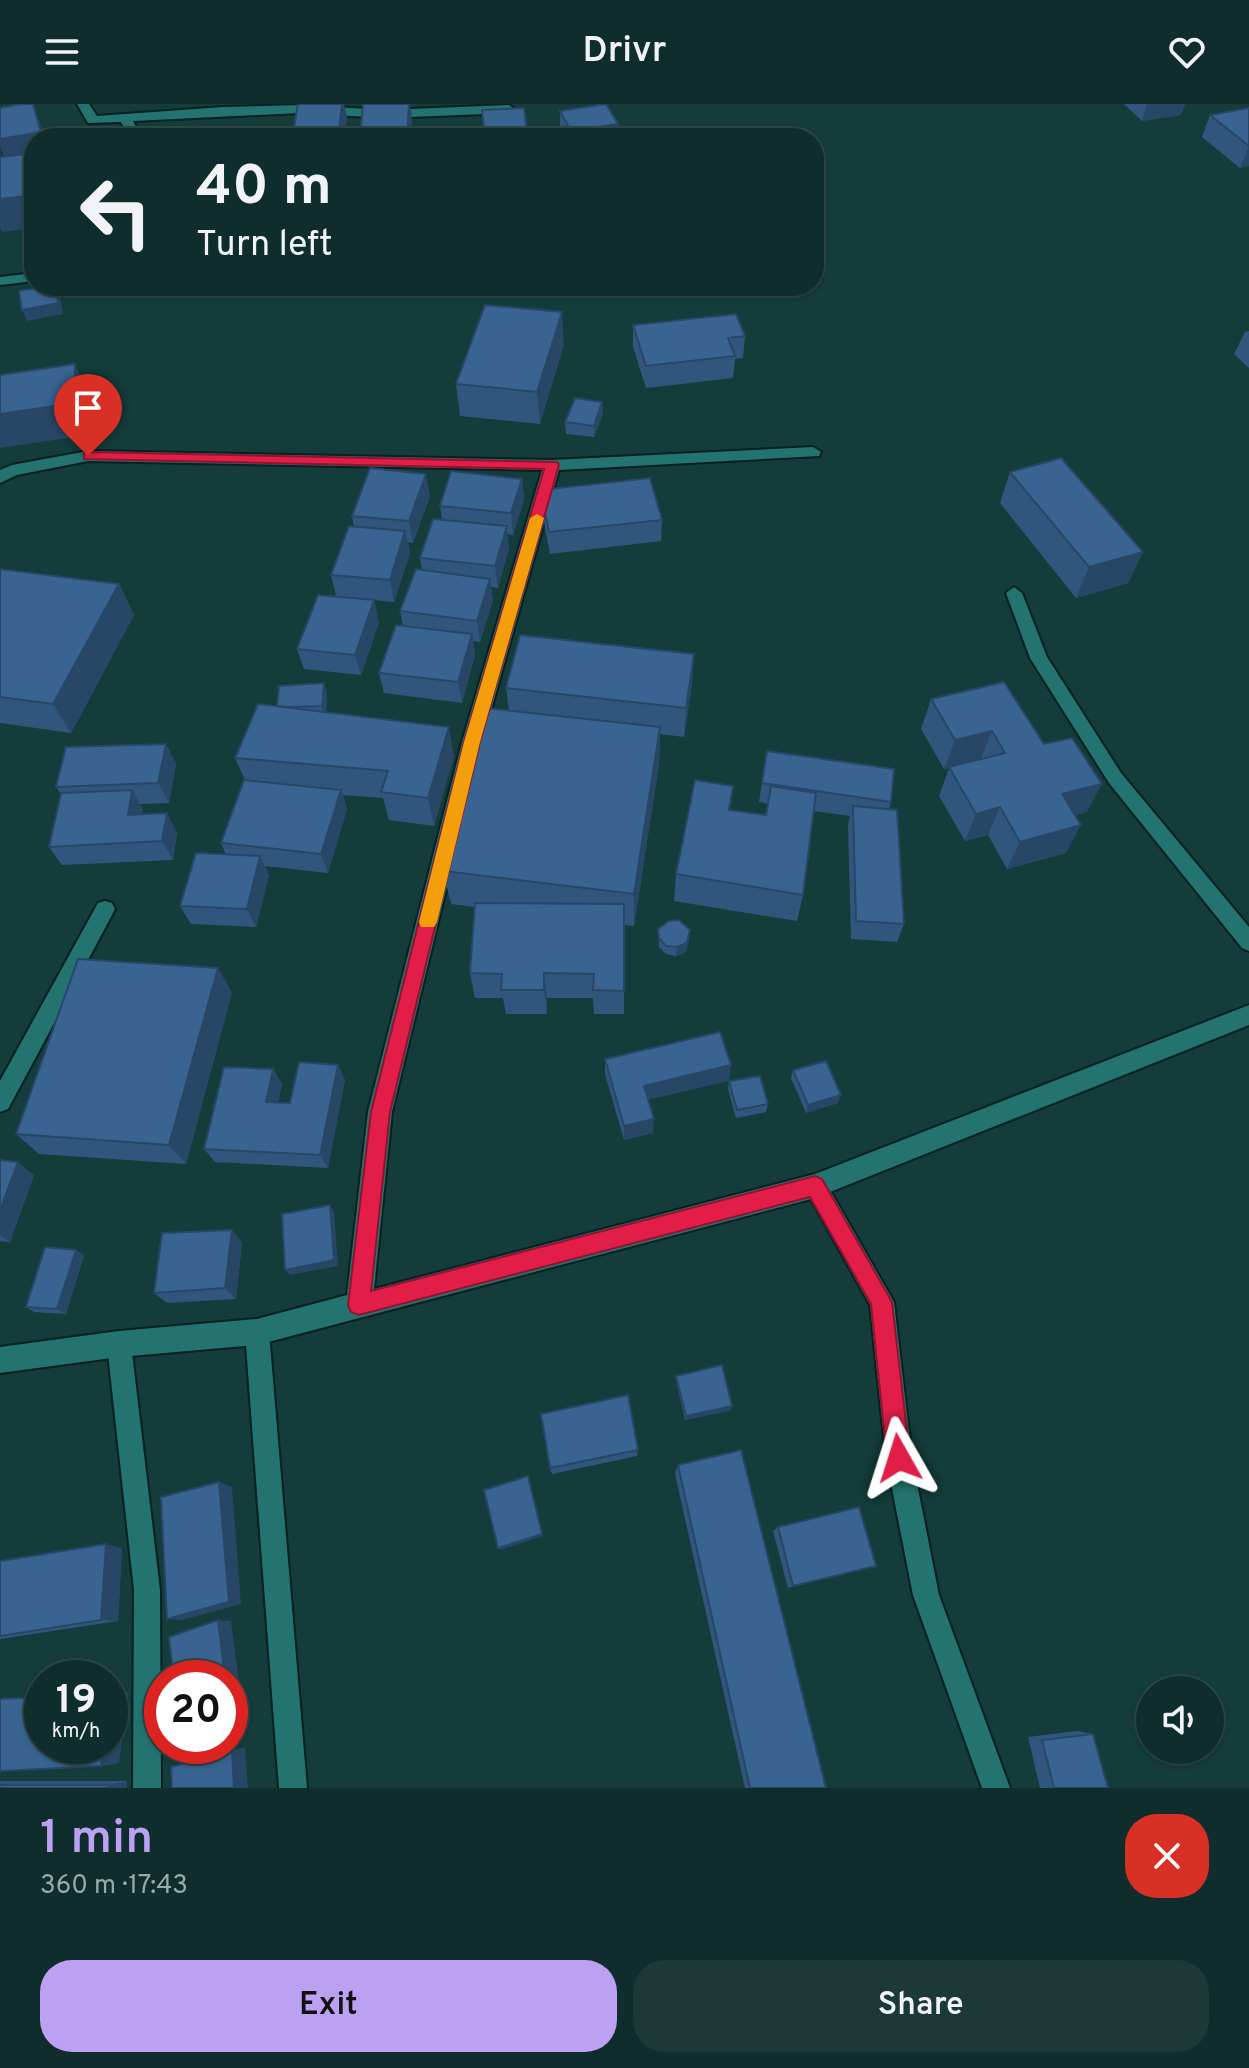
<!DOCTYPE html>
<html lang="en">
<head>
<meta charset="utf-8">
<style>
	:root { --surface:#0e2d2c; --page:#1c3938; --text:#f1f3f6; --muted:#9ba8a9; --line:#2e4948; --accent:#bca0f2 }
	body { margin:0; font-family:Overpass,sans-serif; background:var(--page); color:var(--text); height:100vh; display:flex; flex-direction:column; font-size:30px; white-space:nowrap }
	* { box-sizing:border-box; margin:0 }
	p { font-size:26px; color:var(--muted) }
	.icon { flex:none; width:44px; height:44px; fill:none; stroke:currentColor; stroke-width:2; stroke-linecap:round; stroke-linejoin:round }
	.map { position:relative; height:1684px; overflow:hidden }
	.side { display:flex; flex-direction:column; background:var(--surface); flex:1 }
	.side>* { flex:none }
	.guide { position:absolute; left:24px; top:24px; width:800px; height:168px; border-radius:32px; box-shadow:0 2px 6px #0004,0 0 0 2px var(--line); background:#0e2d2c; color:var(--text); overflow:hidden }
	.tools { position:absolute; left:1136px; top:1572px; display:grid; gap:16px }
	.tools a { display:grid; place-items:center; width:88px; height:88px; border-radius:50%; background:var(--surface); box-shadow:0 2px 6px #0004,0 0 0 2px var(--line); font-size:40px }
	.speed { position:absolute; left:24px; top:1556px; display:flex; gap:16px; font-size:40px; font-weight:700; text-align:center }
	.speed>* { display:grid; place-content:center; width:104px; height:104px; border-radius:50%; background:var(--surface); box-shadow:0 2px 6px #0004,0 0 0 2px var(--line); line-height:1 }
	.speed small { font-size:20px; font-weight:400 }
	.speed .limit { border:12px solid #d22; background:#fff; color:#111 }
	.pin { position:absolute; display:grid; place-items:center; width:68px; height:68px; color:#fff; margin:-82px -34px; border-radius:50% 50% 50% 0; rotate:-45deg; box-shadow:0 0 8px #0007 }
	.pin .icon { rotate:45deg }
	.me { position:absolute; width:88px; margin:-44px; rotate:354deg; stroke-linejoin:round; filter:drop-shadow(0 0 6px #0008) }
	.turn { display:flex; align-items:center; gap:28px; height:168px; padding:0 40px; font-size:36px }
	.turn .icon { width:104px; height:104px; stroke-width:2.5 }
	.turn b { display:block; font-size:56px; line-height:68px }
	.round { display:grid; place-items:center; flex:none; width:84px; height:84px; border-radius:32px; background:var(--page) }
	.overview { display:flex; align-items:center; justify-content:space-between; height:136px; padding:0 40px }
	h1 { font-size:48px; font-weight:600; line-height:60px; color:var(--accent) }
	.cta { display:flex; gap:16px; margin-top:auto; padding:16px 40px }
	.cta a { flex:1; height:92px; border-radius:32px; background:var(--accent); color:#111; font-size:32px; font-weight:600; line-height:92px; text-align:center }
	.cta a+a { background:var(--page); color:var(--text) }
	header { display:flex; justify-content:space-between; align-items:center; height:104px; padding:0 40px; background:var(--surface); font-size:36px; font-weight:600 }
	.map>svg:first-child { display:block }
	.lines { fill:none; stroke-linecap:round; stroke-linejoin:round }
	.service-casing { stroke:#082120; stroke-width:4 }
	.minor-casing { stroke:#082120; stroke-width:4 }
	.service { fill:#237470; fill-rule:evenodd }
	.minor { fill:#237470; fill-rule:evenodd }
	.wall { fill:#31567d }
	.shaded-wall { fill:#284666 }
	.building { fill:#396491; stroke:#284666; stroke-width:2 }
	.route { fill:#e11d48; stroke:#92132f; stroke-width:2 }
	.slow { fill:#f59e0b }
</style>
</head>
<body>
<header><svg class="icon" aria-label="menu" viewBox="0 0 24 24"><path d="M4 6h16M4 12h16M4 18h16"/></svg>Drivr<svg class="icon" aria-label="heart" viewBox="0 0 24 24"><path d="M12 20l-8-8c-3-5 5-10 8-4 3-6 11-1 8 4z"/></svg></header>
<div class="map">
<svg width="1249" height="1684" viewBox="0 0 1249 1684">
	<rect width="100%" height="100%" fill="#133c3a"/>
	<g class="lines">
		<g class="service-casing">
			<g id="service">
				<polygon points="1014,483 1022,489 1047,553 1121,669 1249,823 1249,847 1242,844 1109,679 1030,554 1006,489"/>
				<polygon points="105,797 112,799 115,805 112,811 8,1005 0,1008 0,977 98,799"/>
				<polygon points="815,1071 823,1074 894,1198 912,1354 939,1491 1010,1684 982,1684 913,1491 886,1354 870,1201 804,1082 807,1074"/>
				<polygon points="257,1216 265,1220 269,1228 307,1684 279,1684 245,1228 249,1220"/>
				<polygon points="119,1228 128,1231 131,1240 160,1486 161,1684 133,1684 134,1486 107,1240 110,1231"/>
			</g>
		</g>
		<g class="minor-casing">
			<g id="minor">
				<polygon points="77,0 89,0 97,12 223,3 300,1 385,6 509,1 515,5 509,9 385,14 300,9 133,17 142,34 130,34 121,18 88,19"/>
				<polygon points="34,169 34,177 0,181 0,173"/>
				<polygon points="813,343 821,348 819,352 559,366 482,638 392,1008 374,1185 815,1070 1249,901 1249,921 815,1094 257,1241 119,1253 0,1269 0,1243 119,1227 257,1215 347,1191 368,1008 462,638 542,366 88,357 17,371 0,379 0,366 12,361 88,347 552,356"/>
			</g>
		</g>
		<use href="#service" class="service"/>
		<use href="#minor" class="minor"/>
	</g>
	<g class="wall">
		<polygon points="1124,0 1185,0 1181,11 1142,17"/>
		<polygon points="1249,4 1249,62 1240,64 1202,33 1210,11"/>
		<polygon points="560,7 618,34 563,34 560,29"/>
		<polygon points="633,221 745,232 743,254 735,255 733,274 646,284 633,243"/>
		<polygon points="1249,227 1249,264 1234,250 1245,228"/>
		<polygon points="564,240 540,320 460,312 456,280"/>
		<polygon points="602,298 603,309 594,333 566,330 565,318"/>
		<polygon points="1010,368 1143,448 1128,479 1076,494 1000,399"/>
		<polygon points="522,375 524,396 513,431 507,430 509,444 498,484 491,483 493,496 480,538 473,537 475,551 462,599 384,589 379,569 403,522 400,507 422,466 420,454 442,416 440,402"/>
		<polygon points="540,386 662,416 661,437 550,450 542,408"/>
		<polygon points="430,392 413,439 408,438 410,449 394,498 336,492 331,471 354,422 352,412"/>
		<polygon points="0,465 119,480 134,511 71,629 0,619"/>
		<polygon points="379,518 361,571 304,565 297,545"/>
		<polygon points="694,550 692,580 684,633 660,630 659,660 634,822 624,821 624,910 594,910 593,894 547,894 547,910 506,910 503,894 475,894 470,869 474,803 451,800 443,767 509,607 506,584"/>
		<polygon points="1004,578 1087,708 1075,711 1066,749 1007,765 988,731 965,737 939,692 949,664 944,665 921,625 931,595"/>
		<polygon points="324,579 327,590 326,608 454,652 434,722 389,716 383,694 343,691 347,705 328,769 265,762 269,771 256,823 191,820 180,802 226,751 221,739 245,676 235,654 277,602"/>
		<polygon points="166,640 176,660 169,699 140,700 143,705 142,710 177,728 173,756 62,761 49,743 61,690 56,683"/>
		<polygon points="767,647 891,698 889,705 904,820 897,838 851,835 848,722 850,712 814,707 803,791 797,817 674,797 676,770 733,682 730,706 766,711 768,700 759,698"/>
		<polygon points="658,825 689,835 686,848 676,852 666,850 659,843"/>
		<polygon points="232,888 186,1060 39,1050 16,1030"/>
		<polygon points="605,955 648,996 653,1029 624,1036 605,970"/>
		<polygon points="338,961 345,976 328,1064 215,1058 204,1045 273,965 282,980 278,999 290,999"/>
		<polygon points="793,966 838,999 806,1009 791,974"/>
		<polygon points="729,977 768,1000 766,1008 736,1014 728,985"/>
		<polygon points="0,1056 34,1071 10,1138 0,1137"/>
		<polygon points="242,1138 236,1195 167,1199 154,1189"/>
		<polygon points="76,1146 84,1151 66,1210 34,1208 26,1203"/>
		<polygon points="676,1272 731,1306 685,1316 676,1276"/>
		<polygon points="638,1346 637,1352 552,1370 550,1364"/>
		<polygon points="678,1361 826,1684 745,1684 675,1370"/>
		<polygon points="778,1423 876,1462 788,1484 773,1427"/>
		<polygon points="122,1444 118,1517 0,1535 4,1457"/>
		<polygon points="1077,1627 1093,1630 1108,1684 1040,1684 1028,1633"/>
		<polygon points="0,1677 127,1677 126,1684 0,1684"/>
	</g>
	<g class="shaded-wall">
		<polygon points="33,0 45,34 34,34 34,52 6,57 0,43 0,35"/>
		<polygon points="342,0 344,0 347,13 345,34 338,34"/>
		<polygon points="409,0 410,0 412,14 411,34 407,34"/>
		<polygon points="1147,0 1185,0 1181,11 1142,17"/>
		<polygon points="618,20 618,34 571,34 571,27"/>
		<polygon points="1249,42 1249,62 1240,64"/>
		<polygon points="34,91 34,124 2,128 0,123 0,95"/>
		<polygon points="56,182 60,192 63,210 27,217 22,206"/>
		<polygon points="562,208 564,240 540,320 537,288"/>
		<polygon points="75,260 89,293 89,331 0,344 0,310"/>
		<polygon points="602,298 603,309 594,333 594,322"/>
		<polygon points="426,370 430,392 413,439 409,417"/>
		<polygon points="522,375 524,396 513,431 511,409"/>
		<polygon points="507,422 509,444 498,484 495,462"/>
		<polygon points="405,427 410,449 394,498 390,476"/>
		<polygon points="1143,448 1128,479 1076,494 1089,463"/>
		<polygon points="490,475 493,496 480,538 477,517"/>
		<polygon points="119,480 134,511 71,629 53,600"/>
		<polygon points="374,496 379,518 361,571 355,551"/>
		<polygon points="472,530 475,551 462,599 458,578"/>
		<polygon points="694,550 692,580 684,633 686,604"/>
		<polygon points="324,579 327,590 325,612 322,602"/>
		<polygon points="449,623 454,652 434,722 428,694"/>
		<polygon points="660,623 659,660 634,822 634,790"/>
		<polygon points="992,627 980,656 944,665 955,636"/>
		<polygon points="166,640 176,660 169,699 158,679"/>
		<polygon points="1102,680 1087,708 1047,718 1062,690"/>
		<polygon points="132,686 143,705 139,730 128,711"/>
		<polygon points="341,686 347,705 328,769 321,750"/>
		<polygon points="1000,703 988,731 965,737 976,710"/>
		<polygon points="167,709 177,728 173,756 162,737"/>
		<polygon points="1081,721 1066,749 1007,765 1020,738"/>
		<polygon points="260,752 269,771 256,823 247,805"/>
		<polygon points="690,826 686,848 676,852 677,843"/>
		<polygon points="218,864 232,888 186,1060 169,1041"/>
		<polygon points="544,869 547,894 547,910 544,886"/>
		<polygon points="338,961 345,976 328,1064 320,1051"/>
		<polygon points="731,961 729,977 643,997 644,982"/>
		<polygon points="273,965 282,980 275,1012 266,998"/>
		<polygon points="841,991 838,999 806,1009 808,1001"/>
		<polygon points="654,1015 653,1029 624,1036 624,1022"/>
		<polygon points="18,1058 34,1071 10,1138 0,1132 0,1106"/>
		<polygon points="330,1101 334,1108 338,1162 290,1171 285,1166"/>
		<polygon points="232,1126 242,1138 236,1195 225,1184"/>
		<polygon points="76,1146 84,1151 66,1210 57,1205"/>
		<polygon points="732,1302 731,1306 685,1316 686,1312"/>
		<polygon points="528,1372 543,1432 500,1446 498,1444"/>
		<polygon points="219,1378 232,1383 241,1500 182,1516 167,1515"/>
		<polygon points="106,1440 122,1444 118,1517 101,1516"/>
		<polygon points="218,1516 231,1517 245,1624 230,1630 230,1574 225,1574"/>
		<polygon points="129,1588 119,1659 101,1662 104,1642 110,1642 110,1605 112,1589"/>
		<polygon points="245,1643 248,1684 234,1684 232,1646"/>
		<polygon points="127,1677 126,1684 109,1684 109,1681"/>
	</g>
	<g class="building">
		<polygon points="21,0 33,0 41,28 0,35 0,4"/>
		<polygon points="298,0 342,0 338,34 292,34"/>
		<polygon points="363,0 409,0 407,34 360,34"/>
		<polygon points="606,0 618,20 571,27 560,7"/>
		<polygon points="524,4 528,34 485,34 482,6"/>
		<polygon points="1249,4 1249,42 1210,11"/>
		<polygon points="34,49 34,91 0,95 0,53"/>
		<polygon points="46,182 56,182 58,199 22,206 19,187"/>
		<polygon points="485,201 562,208 537,288 456,280"/>
		<polygon points="736,210 745,232 728,234 735,252 646,262 633,221"/>
		<polygon points="75,260 75,299 0,310 0,271"/>
		<polygon points="575,294 602,298 594,322 565,318"/>
		<polygon points="1061,354 1143,448 1089,463 1010,368"/>
		<polygon points="370,364 426,370 409,417 352,412"/>
		<polygon points="451,367 522,375 511,409 440,402"/>
		<polygon points="650,374 662,416 549,428 540,386"/>
		<polygon points="433,415 507,422 495,462 420,454"/>
		<polygon points="349,422 405,427 390,476 331,471"/>
		<polygon points="0,465 119,480 53,600 0,593"/>
		<polygon points="416,465 490,475 477,517 400,507"/>
		<polygon points="318,491 374,496 355,551 297,545"/>
		<polygon points="396,521 472,530 458,578 379,569"/>
		<polygon points="520,531 694,550 686,604 506,584"/>
		<polygon points="1004,578 1044,640 1072,634 1102,680 1062,690 1081,721 1020,738 1000,703 976,710 949,663 1005,649 992,627 955,636 931,595"/>
		<polygon points="324,579 322,602 288,603 277,602 279,582"/>
		<polygon points="258,600 449,623 428,694 381,688 388,667 235,654"/>
		<polygon points="485,604 660,623 634,790 443,767"/>
		<polygon points="166,640 158,679 56,683 66,643"/>
		<polygon points="767,647 894,665 891,698 762,679"/>
		<polygon points="244,676 341,686 321,750 221,739"/>
		<polygon points="695,676 733,682 729,706 766,711 771,682 816,689 803,791 676,770"/>
		<polygon points="132,686 128,711 167,709 162,737 49,743 61,689"/>
		<polygon points="853,702 897,706 904,820 856,817"/>
		<polygon points="196,749 260,752 247,805 180,802"/>
		<polygon points="475,799 624,800 624,887 593,886 594,870 544,869 544,886 501,886 502,870 470,869"/>
		<polygon points="679,816 690,826 687,839 677,843 666,842 659,834 658,825 669,817"/>
		<polygon points="78,855 218,864 169,1041 16,1030"/>
		<polygon points="720,928 731,961 644,982 654,1015 624,1022 605,955"/>
		<polygon points="826,957 841,991 808,1001 793,966"/>
		<polygon points="299,958 338,961 320,1051 204,1045 224,963 273,965 266,998 290,999"/>
		<polygon points="760,972 768,1000 737,1006 729,977"/>
		<polygon points="0,1056 18,1058 0,1106"/>
		<polygon points="330,1101 334,1156 285,1166 282,1110"/>
		<polygon points="232,1126 225,1184 154,1189 162,1129"/>
		<polygon points="45,1143 76,1146 57,1205 26,1203"/>
		<polygon points="722,1261 732,1302 686,1312 676,1272"/>
		<polygon points="628,1291 638,1346 550,1364 541,1310"/>
		<polygon points="741,1346 826,1684 750,1684 678,1361"/>
		<polygon points="528,1372 542,1430 498,1444 484,1386"/>
		<polygon points="219,1378 229,1498 167,1515 161,1393"/>
		<polygon points="859,1403 876,1462 793,1482 778,1423"/>
		<polygon points="106,1440 101,1516 0,1532 0,1457"/>
		<polygon points="218,1516 225,1574 174,1574 169,1533"/>
		<polygon points="42,1593 42,1642 104,1642 101,1662 0,1667 0,1595"/>
		<polygon points="1093,1630 1108,1684 1054,1684 1042,1636"/>
		<polygon points="232,1646 234,1684 172,1684 171,1663"/>
		<rect x="0" y="1681" width="109" height="3"/>
	</g>
	<polygon class="route" points="88,348 557,358 559,361 480,638 390,1008 371,1187 815,1072 822,1075 892,1198 910,1354 907,1362 899,1365 890,1362 887,1354 871,1200 810,1093 359,1211 351,1208 348,1201 371,1008 464,638 544,365 84,355 84,349"/>
	<polygon class="slow" points="537,410 544,414 480,638 437,818 434,823 421,823 419,818 464,638 530,414"/>
</svg>
<div class="tools">
<a><svg class="icon" aria-label="sound" viewBox="0 0 24 24"><path d="M4 9h4l5-4v14l-5-4H4zM17 9q2 3 0 6"/></svg></a>
</div>
<div class="speed"><div>19<small>km/h</small></div><div class="limit">20</div></div>
<div class="pin" style="left:88px;top:352px;background:#d93025"><svg class="icon" aria-label="arrive" viewBox="0 0 24 24"><path d="M6 21V4h12l-3 4 3 4H6"/></svg></div>
<svg class="me" style="left:899px;top:1354px" viewBox="-20 -20 40 40"><path d="M0-17L14 15 0 8-14 15z" fill="#e11d48" stroke="#fff" stroke-width="4"/></svg>
<div class="guide">
<div class="turn"><svg class="icon" aria-label="left" viewBox="0 0 24 24"><path d="M17 20v-9H6M10 6l-5 5 5 5"/></svg><div><b>40 m</b>Turn left</div></div>
</div>
</div>
<section class="side">
<div class="overview"><div><h1>1 min</h1><p>360 m · 17:43</p></div><a class="round" style="background:#d93025;color:#fff"><svg class="icon" aria-label="close" viewBox="0 0 24 24"><path d="M6 6l12 12M18 6L6 18"/></svg></a></div>
<div class="cta"><a>Exit</a><a>Share</a></div>
</section>
</body>
</html>
